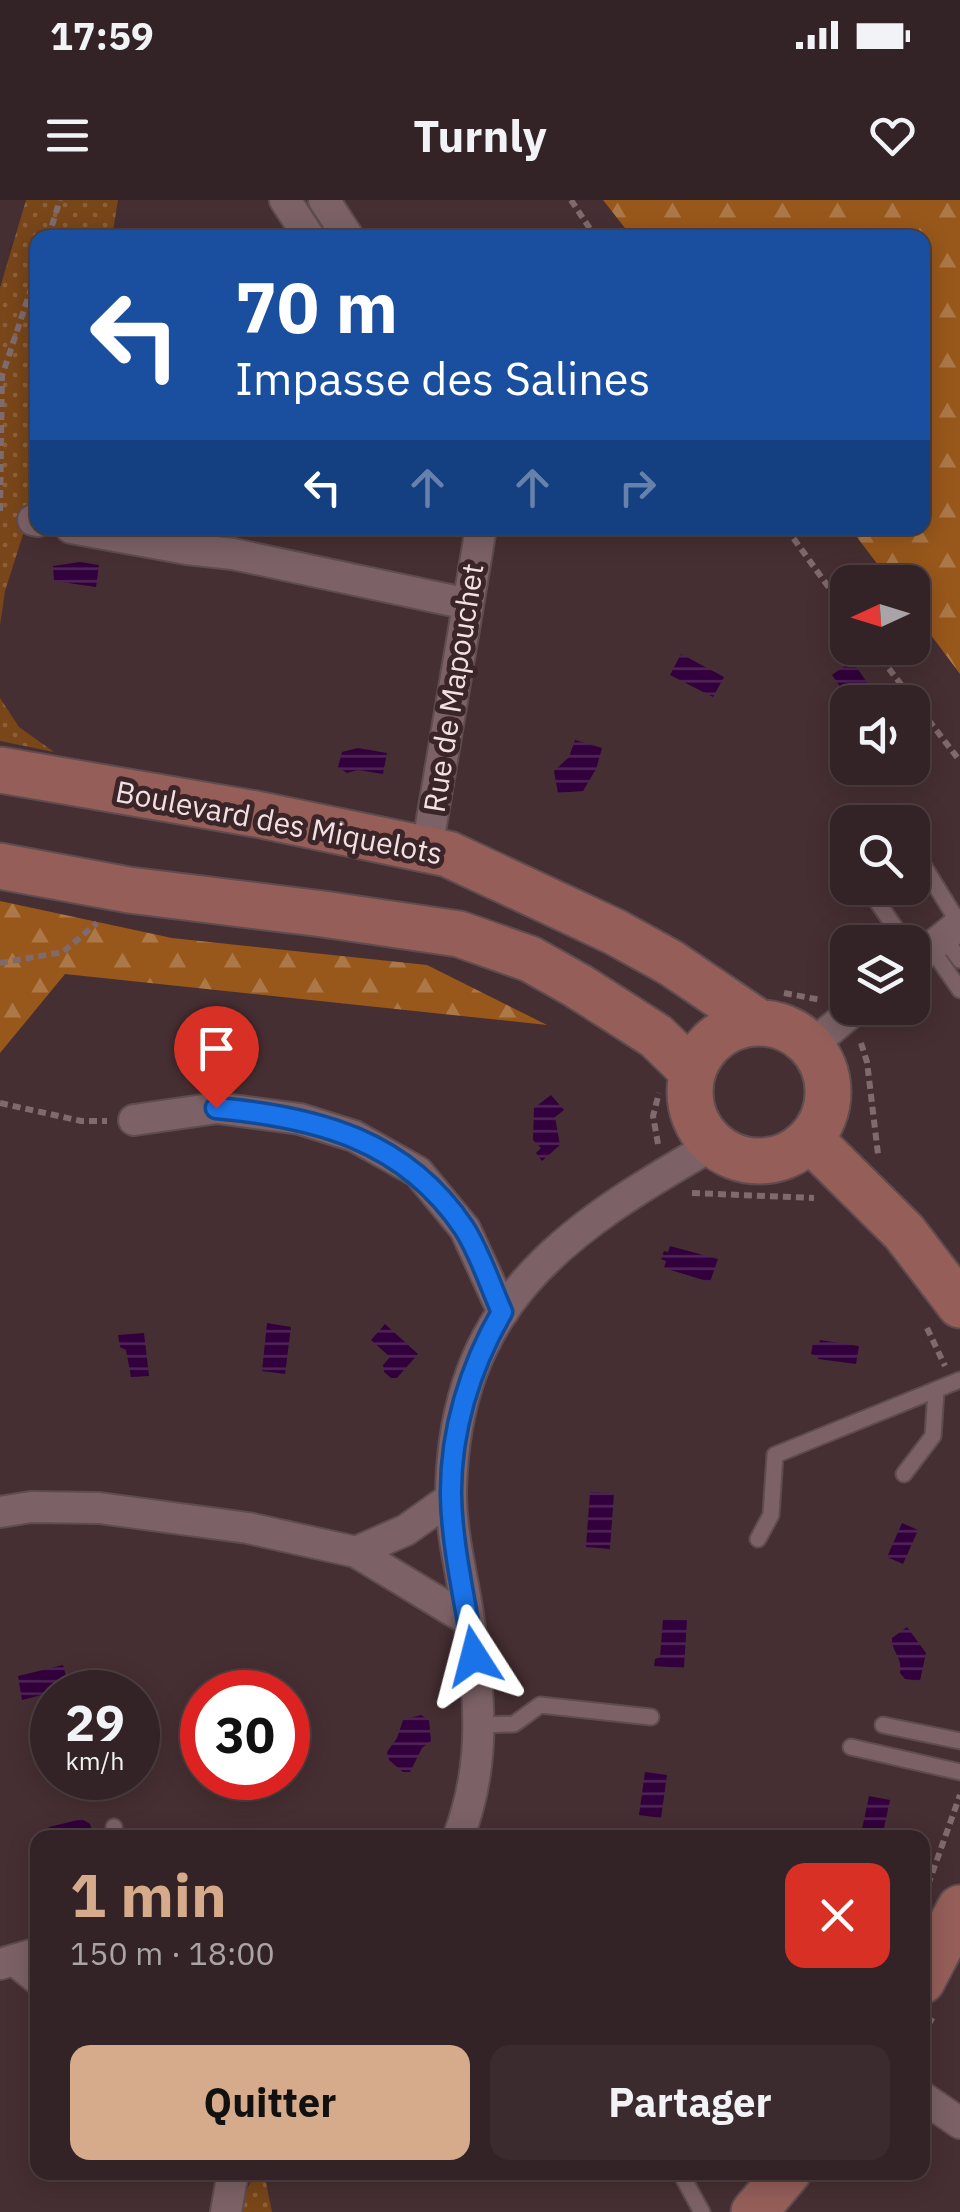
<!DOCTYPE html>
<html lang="fr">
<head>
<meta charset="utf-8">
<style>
	:root { --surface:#342326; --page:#3c2b2e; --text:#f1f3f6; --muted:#a9a4a7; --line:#4e4043; --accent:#d6ab8b }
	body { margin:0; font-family:"IBM Plex Sans",sans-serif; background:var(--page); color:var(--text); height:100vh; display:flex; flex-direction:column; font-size:38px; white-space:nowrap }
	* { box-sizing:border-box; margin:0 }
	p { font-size:32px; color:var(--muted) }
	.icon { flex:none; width:55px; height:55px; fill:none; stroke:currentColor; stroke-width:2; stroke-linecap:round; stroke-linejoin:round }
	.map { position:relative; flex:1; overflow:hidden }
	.details { position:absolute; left:30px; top:1630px; width:900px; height:350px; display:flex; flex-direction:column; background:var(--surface); border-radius:20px; box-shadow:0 5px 25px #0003,0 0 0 2px var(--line) }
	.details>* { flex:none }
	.guide { position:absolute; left:30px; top:30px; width:900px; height:305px; border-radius:20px; box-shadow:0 5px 25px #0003,0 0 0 2px var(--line); background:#1a4fa0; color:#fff; overflow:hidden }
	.needle { width:65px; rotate:266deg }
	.controls { position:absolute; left:830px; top:365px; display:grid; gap:20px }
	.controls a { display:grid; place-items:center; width:100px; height:100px; border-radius:20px; background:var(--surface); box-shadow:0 5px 25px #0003,0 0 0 2px var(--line); font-size:50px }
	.speed { position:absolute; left:30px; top:1470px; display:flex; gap:20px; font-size:50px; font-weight:700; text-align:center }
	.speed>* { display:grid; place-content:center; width:130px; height:130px; border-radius:50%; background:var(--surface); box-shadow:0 5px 25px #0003,0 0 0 2px var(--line); line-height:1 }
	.speed small { font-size:25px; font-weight:400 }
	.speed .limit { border:15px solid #d22; background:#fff; color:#111 }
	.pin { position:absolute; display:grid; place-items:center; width:85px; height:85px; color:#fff; margin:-102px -42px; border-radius:50% 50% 50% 0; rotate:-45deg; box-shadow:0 0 10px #0007 }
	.pin .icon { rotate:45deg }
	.me { position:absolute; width:110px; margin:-55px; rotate:351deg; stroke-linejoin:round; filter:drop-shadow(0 0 8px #0008) }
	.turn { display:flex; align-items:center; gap:35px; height:210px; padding:0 40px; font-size:45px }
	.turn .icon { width:130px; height:130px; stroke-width:2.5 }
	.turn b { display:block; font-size:70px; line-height:85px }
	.lanes { display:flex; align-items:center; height:95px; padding:0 40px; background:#0003; justify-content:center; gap:50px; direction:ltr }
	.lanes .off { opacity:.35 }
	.round { display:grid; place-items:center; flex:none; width:105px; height:105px; border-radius:20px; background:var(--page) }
	.summary { display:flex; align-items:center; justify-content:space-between; height:170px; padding:0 40px }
	h1 { font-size:60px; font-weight:700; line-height:75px; color:var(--accent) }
	.cta { display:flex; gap:20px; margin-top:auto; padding:20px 40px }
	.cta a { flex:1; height:115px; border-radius:20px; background:var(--accent); color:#111; font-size:40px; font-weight:700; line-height:115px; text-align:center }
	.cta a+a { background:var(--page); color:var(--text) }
	.status { display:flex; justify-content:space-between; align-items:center; height:70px; padding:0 50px; background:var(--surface); direction:ltr }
	.status svg { height:28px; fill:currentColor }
	header { display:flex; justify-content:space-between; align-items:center; height:130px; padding:0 40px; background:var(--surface); font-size:45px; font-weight:700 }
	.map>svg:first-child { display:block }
	.grass { fill:url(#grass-dots) }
	.forest { fill:url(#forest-firs) }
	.water { fill:url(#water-rules) }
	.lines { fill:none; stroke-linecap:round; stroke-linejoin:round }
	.service-casing { stroke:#5e4c4e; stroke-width:19 }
	.minor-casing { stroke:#5e4c4e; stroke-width:34 }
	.secondary-casing { stroke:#5e4c4e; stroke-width:49 }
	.path { stroke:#7f6a6d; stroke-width:6; stroke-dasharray:8 5; stroke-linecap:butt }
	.service { stroke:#7c6266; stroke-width:15 }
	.minor { stroke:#7c6266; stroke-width:30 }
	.secondary { stroke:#955e59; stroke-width:45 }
	.route-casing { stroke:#114b97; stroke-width:25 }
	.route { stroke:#1a73e8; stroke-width:18 }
	.labels { text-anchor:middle; stroke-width:10; stroke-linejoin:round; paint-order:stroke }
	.street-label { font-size:30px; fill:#f1e1e3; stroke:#3b2528 }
</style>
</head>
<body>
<div class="status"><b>17:59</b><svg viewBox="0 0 49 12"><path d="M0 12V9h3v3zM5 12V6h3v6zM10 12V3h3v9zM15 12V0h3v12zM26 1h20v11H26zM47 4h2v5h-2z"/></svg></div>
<header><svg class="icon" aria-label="menu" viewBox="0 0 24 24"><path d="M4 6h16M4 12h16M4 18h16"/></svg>Turnly<svg class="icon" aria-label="heart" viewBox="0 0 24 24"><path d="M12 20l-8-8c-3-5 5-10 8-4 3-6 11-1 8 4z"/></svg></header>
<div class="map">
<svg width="960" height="2012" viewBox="0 0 960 2012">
	<defs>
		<pattern id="grass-dots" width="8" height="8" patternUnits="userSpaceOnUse" patternTransform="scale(2.5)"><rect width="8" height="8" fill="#784619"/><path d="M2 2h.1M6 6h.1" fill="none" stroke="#8c603a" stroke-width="1.8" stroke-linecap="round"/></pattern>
		<pattern id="forest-firs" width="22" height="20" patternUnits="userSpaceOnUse" patternTransform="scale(2.5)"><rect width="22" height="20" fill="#99581b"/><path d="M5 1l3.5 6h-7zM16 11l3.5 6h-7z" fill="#ad7847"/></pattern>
		<pattern id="water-rules" width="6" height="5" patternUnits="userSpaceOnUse" patternTransform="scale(2.5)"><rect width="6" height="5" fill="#32003c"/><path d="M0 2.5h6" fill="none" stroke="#502558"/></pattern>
	</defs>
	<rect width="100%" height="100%" fill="#462f32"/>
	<g class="grass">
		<polygon points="26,0 118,0 112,37 38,38 37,291 5,391 0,425 0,88"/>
		<polygon points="0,498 19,527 54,552 0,541"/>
		<polygon points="255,1973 264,1973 272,2012 236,2012"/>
	</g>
	<g class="forest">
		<polygon points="603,0 960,0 960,474 913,411 912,382 891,382 850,328 922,328 922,38 632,37"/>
		<polygon points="0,701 172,738 427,765 547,825 65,774 0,853"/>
	</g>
	<g class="water">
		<polygon points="80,362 99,365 96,387 54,381 53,366"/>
		<polygon points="681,454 724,477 713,497 670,475"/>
		<polygon points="852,461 880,501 851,502 832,475"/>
		<polygon points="575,540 602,548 596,569 583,591 558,593 554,571 569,557"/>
		<polygon points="358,548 387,553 383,574 358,570 347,573 338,567 342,552"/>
		<polygon points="551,895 564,910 555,917 560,945 542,961 536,953 541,948 533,940 534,908"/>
		<polygon points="670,1046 718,1059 710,1082 664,1068 666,1061 661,1059 664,1051 668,1052"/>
		<polygon points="267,1123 291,1127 285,1174 262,1171"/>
		<polygon points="385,1124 418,1154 397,1178 391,1178 384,1172 383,1165 390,1157 371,1140"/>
		<polygon points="144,1133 149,1176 131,1177 126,1150 120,1147 118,1135"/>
		<polygon points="820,1140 859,1146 856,1164 818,1159 818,1156 811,1154 813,1143 819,1144"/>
		<polygon points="590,1292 614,1293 610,1349 586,1347"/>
		<polygon points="902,1323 918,1330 903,1364 887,1357"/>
		<polygon points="663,1419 687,1420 684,1468 654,1466 655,1459 660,1457"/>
		<path d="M907,1427l19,26 -6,28 -15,-2 -5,-6c3,-15 -9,-22 -8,-35z"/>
		<polygon points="63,1465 69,1488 22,1500 18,1476"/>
		<polygon points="421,1515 429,1520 431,1541 422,1548 410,1572 403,1572 389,1560 387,1552 397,1538 403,1520"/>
		<polygon points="645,1572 667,1575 661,1618 639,1615"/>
		<polygon points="869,1596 890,1600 882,1637 861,1634"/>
		<polygon points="82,1619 90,1624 93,1634 91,1637 45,1637 49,1627"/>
	</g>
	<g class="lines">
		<g class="service-casing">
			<g id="service">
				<polyline points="912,647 960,725"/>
				<polyline points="872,694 905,742"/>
				<polyline points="944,738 960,760"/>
				<polyline points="931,748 960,790"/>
				<polyline points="904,1274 933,1236 936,1191"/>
				<polyline points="758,1339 771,1315 775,1255 960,1180"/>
				<polyline points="480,1525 514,1524 540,1505 651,1517"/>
				<polyline points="883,1525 960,1541"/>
				<polyline points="851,1547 960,1572"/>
				<polyline points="114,1627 115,1638"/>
				<polyline points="6,1763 38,1789"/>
				<polyline points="680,1972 702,2012"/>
			</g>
		</g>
		<g class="minor-casing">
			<g id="minor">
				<polyline points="285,0 310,38"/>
				<polyline points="324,0 349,38"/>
				<polyline points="33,320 38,321"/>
				<polyline points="71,328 187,349 233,354 468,404"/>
				<polyline points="427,649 481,328"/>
				<polyline points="912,763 960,724"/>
				<polyline points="811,846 856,808"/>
				<polyline points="134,920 217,908 300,919 354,936 418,972 465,1029 503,1112"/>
				<polyline points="0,1312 31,1307 99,1308 248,1328 356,1352 468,1420"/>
				<polyline points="356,1352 406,1330 451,1298"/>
				<path d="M458,1638c30,-78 21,-145 10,-224 -6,-39 -17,-81 -17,-121 3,-189 113,-263 262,-348"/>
				<polyline points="0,1764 38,1753"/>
				<polyline points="922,1897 960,1923"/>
				<polyline points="226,2012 233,1972"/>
			</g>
		</g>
		<g class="secondary-casing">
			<g id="secondary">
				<polyline points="0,570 256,614 448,654 615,732 671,763 758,822"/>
				<polyline points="0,666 129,690 323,714 459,734 530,759 578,786 656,836 692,871"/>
				<circle cx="759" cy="892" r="69"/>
				<polyline points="810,939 904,1032 960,1105"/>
				<polyline points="922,1781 960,1708"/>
				<polyline points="754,2012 788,1972"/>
			</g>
		</g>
		<g class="path">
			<polyline points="571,0 596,38"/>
			<polyline points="48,38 60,0"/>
			<polyline points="0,311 2,176 38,68"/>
			<polyline points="786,328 848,414"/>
			<polyline points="873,448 960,561"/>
			<polyline points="0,763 63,752 97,723"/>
			<polyline points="784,793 821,800"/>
			<polyline points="861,843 867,862 878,954"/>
			<polyline points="0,903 81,921 107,921"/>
			<polyline points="658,944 653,916 659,893"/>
			<polyline points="692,993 814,998"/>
			<polyline points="927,1128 945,1166"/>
			<polyline points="928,1685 960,1595"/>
			<polyline points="922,1836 934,1815"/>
		</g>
		<use href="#service" class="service"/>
		<use href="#minor" class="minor"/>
		<use href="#secondary" class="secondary"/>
	</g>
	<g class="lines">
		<g class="route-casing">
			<path id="route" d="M216,908c101,9 189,32 248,120 16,25 26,57 38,84 -32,55 -52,120 -51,184 1,51 15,110 23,160"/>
		</g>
		<use href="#route" class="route"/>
	</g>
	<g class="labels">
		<g class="street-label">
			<text transform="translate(454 488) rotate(-81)" y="10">Rue de Mapouchet</text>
			<text transform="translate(279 623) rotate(11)" y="10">Boulevard des Miquelots</text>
		</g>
	</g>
</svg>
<div class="controls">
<a><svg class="needle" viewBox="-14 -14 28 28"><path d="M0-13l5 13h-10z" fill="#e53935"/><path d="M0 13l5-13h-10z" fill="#a9a4a7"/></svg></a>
<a><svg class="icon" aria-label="sound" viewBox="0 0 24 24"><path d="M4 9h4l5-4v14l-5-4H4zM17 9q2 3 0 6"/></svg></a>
<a><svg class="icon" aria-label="search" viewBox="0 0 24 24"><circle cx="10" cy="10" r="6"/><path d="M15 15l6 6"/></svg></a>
<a><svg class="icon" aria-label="layers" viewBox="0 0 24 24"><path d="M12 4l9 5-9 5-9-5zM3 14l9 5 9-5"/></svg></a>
</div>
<div class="speed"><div>29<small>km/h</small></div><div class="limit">30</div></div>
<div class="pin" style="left:216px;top:908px;background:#d93025"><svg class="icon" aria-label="arrive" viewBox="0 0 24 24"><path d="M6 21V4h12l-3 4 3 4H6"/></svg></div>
<svg class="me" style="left:474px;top:1456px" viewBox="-20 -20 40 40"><path d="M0-17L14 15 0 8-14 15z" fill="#1a73e8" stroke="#fff" stroke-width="4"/></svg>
<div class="guide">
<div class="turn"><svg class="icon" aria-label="left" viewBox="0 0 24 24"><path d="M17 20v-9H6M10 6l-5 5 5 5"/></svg><div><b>70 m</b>Impasse des Salines</div></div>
<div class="lanes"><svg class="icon" aria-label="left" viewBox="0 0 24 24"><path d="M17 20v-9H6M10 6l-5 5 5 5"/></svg><svg class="icon off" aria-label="ahead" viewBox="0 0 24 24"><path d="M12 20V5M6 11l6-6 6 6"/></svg><svg class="icon off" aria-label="ahead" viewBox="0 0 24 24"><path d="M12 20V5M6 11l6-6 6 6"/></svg><svg class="icon off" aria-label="right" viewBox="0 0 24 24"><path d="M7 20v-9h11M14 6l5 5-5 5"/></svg></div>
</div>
<section class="details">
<div class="summary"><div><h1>1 min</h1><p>150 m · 18:00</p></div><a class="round" style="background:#d93025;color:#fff"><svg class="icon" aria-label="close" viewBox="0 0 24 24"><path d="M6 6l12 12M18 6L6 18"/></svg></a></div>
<div class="cta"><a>Quitter</a><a>Partager</a></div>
</section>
</div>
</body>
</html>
